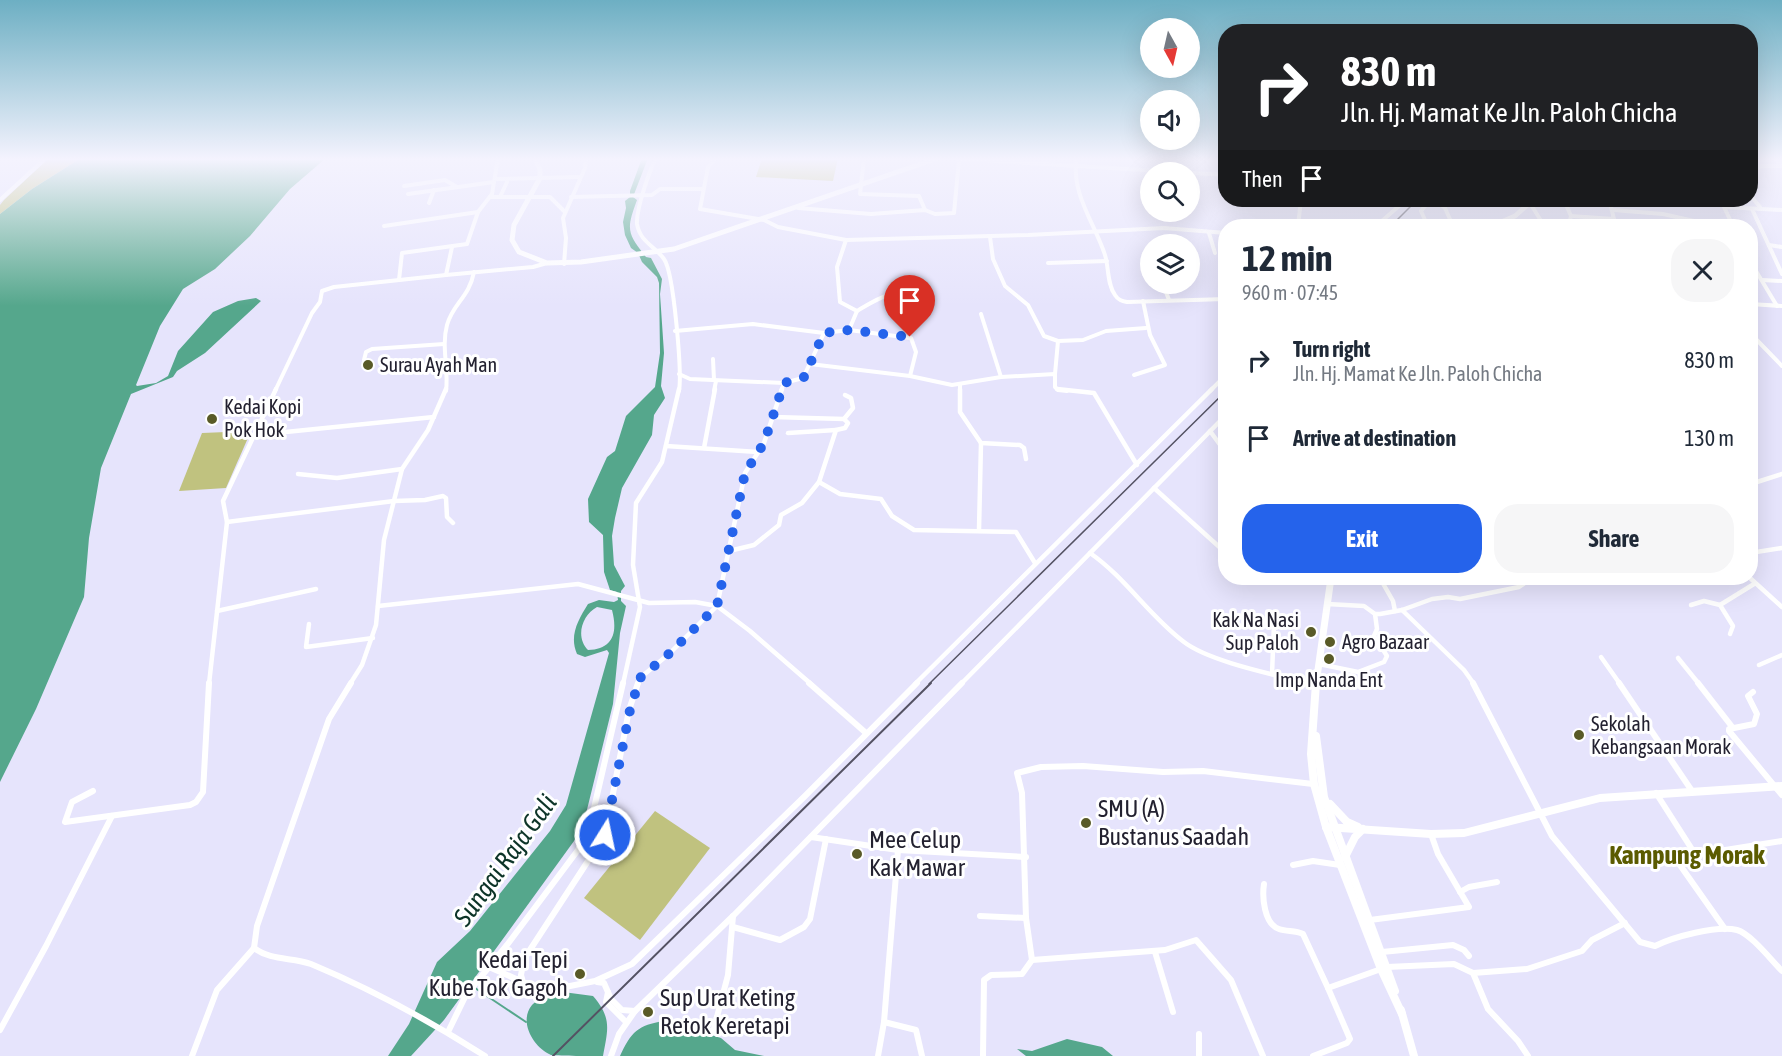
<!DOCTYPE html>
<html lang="en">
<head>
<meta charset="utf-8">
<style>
	:root { --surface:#fff; --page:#f6f6f7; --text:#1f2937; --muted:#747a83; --accent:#2563eb }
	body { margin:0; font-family:"Asap Condensed",sans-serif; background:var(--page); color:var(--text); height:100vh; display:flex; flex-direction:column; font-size:22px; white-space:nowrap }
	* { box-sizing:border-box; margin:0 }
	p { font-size:20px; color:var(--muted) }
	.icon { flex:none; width:33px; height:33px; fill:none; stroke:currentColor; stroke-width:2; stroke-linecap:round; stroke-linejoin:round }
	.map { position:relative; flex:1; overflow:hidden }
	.panel { position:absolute; left:1218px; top:219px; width:540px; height:366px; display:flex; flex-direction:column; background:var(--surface); border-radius:24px; box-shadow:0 6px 24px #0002 }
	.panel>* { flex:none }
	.hud { position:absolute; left:1218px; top:24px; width:540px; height:183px; border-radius:24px; box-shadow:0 6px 24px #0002; background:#202124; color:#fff; overflow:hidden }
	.needle { width:39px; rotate:172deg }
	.fabs { position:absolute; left:1140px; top:18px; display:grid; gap:12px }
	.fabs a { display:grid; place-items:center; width:60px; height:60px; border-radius:50%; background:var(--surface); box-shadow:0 6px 24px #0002; font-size:30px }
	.pin { position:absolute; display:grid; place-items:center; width:51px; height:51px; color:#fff; margin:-62px -26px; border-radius:50% 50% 50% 0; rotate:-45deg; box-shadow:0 0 6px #0007 }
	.pin .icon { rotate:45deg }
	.me { position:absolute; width:66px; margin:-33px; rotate:10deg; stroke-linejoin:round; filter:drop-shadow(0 0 4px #0008) }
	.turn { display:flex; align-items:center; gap:21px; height:126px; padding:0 24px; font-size:27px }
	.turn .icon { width:78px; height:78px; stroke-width:2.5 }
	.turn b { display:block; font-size:42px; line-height:51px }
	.then { display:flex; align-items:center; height:57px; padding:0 24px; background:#0003; gap:12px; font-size:22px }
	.round { display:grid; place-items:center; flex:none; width:63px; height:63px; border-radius:24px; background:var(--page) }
	.head { display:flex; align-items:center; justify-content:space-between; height:102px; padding:0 24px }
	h1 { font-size:36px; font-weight:700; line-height:45px }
	.cta { display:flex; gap:12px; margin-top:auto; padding:12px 24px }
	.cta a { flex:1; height:69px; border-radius:24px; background:var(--accent); color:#fff; font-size:24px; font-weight:700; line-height:69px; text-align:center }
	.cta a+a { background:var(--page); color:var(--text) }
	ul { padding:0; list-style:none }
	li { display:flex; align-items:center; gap:18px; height:78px; padding:0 24px }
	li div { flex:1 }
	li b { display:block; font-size:22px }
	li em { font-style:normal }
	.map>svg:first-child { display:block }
	.green { fill:#c0c27f }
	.water { fill:#55a78c; fill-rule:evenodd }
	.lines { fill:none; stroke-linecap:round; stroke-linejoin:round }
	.stream { stroke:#55a78c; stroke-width:2 }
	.street-far2 { stroke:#fff; stroke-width:4 }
	.street-far1 { stroke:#fff; stroke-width:4.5 }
	.street { stroke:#fff; stroke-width:6 }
	.secondary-far2 { stroke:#fff; stroke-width:5 }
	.secondary-far1 { stroke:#fff; stroke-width:7 }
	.secondary { stroke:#fff; stroke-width:8 }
	.rail-far1 { stroke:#545263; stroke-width:1.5 }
	.rail { stroke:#545263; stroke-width:2 }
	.route { stroke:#2563eb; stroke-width:10; stroke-dasharray:0 18 }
	.poi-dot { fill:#595a27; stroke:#fff; stroke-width:2 }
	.labels { text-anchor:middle; stroke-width:6; stroke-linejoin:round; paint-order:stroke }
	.poi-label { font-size:20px; fill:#232130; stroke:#fff; text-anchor:start }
	.near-poi-label { font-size:24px; fill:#232130; stroke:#fff; text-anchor:start }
	.near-neighbourhood-label { font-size:26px; font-weight:bold; fill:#5b5b00; stroke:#fff }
	.near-water-label { font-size:26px; font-style:italic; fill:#0d3428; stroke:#fff }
</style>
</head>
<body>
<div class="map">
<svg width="1782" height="1056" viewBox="0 0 1782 1056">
	<rect width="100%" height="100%" fill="#e6e4fc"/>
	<g class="green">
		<polygon points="49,158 81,158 32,189 0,214 0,205 4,200"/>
		<polygon points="762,158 838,158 833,181 756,177"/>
		<polygon points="251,431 226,488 179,491 202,433"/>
		<polygon points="655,811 710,848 640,940 584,898"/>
	</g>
	<g class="water">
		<polygon points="81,158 326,158 290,189 250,236 215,269 183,289 160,326 136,385 137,386 156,383 168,376 178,351 213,312 238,301 256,298 261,301 205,353 177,371 173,377 131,394 101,468 89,538 84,597 36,709 0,782 0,214 32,189"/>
		<path d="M642,158h6l-15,39 4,3c-11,30 -10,33 9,57l5,1 11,21 -2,15 4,59 -3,33 4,12 -11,17 -2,20 -30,53 -7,30 -3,18 2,29 11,21 -4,5v10l5,5 -6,27 -7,71 -31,126 -138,190 -33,36h-23l21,-32 28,-62 33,-31 80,-100 16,-26 43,-152 -2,-3 -22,7 -8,-3c-8,-18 1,-34 11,-50l11,-4 15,2 4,-2 -1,-8 -7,-2 -6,-18 -1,-37 -14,-13 -1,-23 19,-42 8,-6 11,-35 29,-29 5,-34 -1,-70 -2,-6 -15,-15 -4,-9 -7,-5 -6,-13 -2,-13 3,-14 -1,-7 5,-4v-6zM597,607l15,3c6,23 1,39 -24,40 -13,-13 -6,-35 9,-43z"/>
		<path d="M563,992l30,4c19,22 15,33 10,60 -12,0 -42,0 -52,-1 -17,-7 -33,-33 -19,-50 7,-8 21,-10 31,-13z"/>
		<path d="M664,1021l57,17 14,12 29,6h-144c11,-24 18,-31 44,-35z"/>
		<polygon points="1067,1039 1102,1047 1113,1056 1026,1056 1017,1049 1032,1051"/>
	</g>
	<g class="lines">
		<polyline class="stream" points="475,988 526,1022"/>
		<g class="street-far2">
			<path d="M656,158c-7,14 -20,51 -19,66 3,18 18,22 27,35 10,14 18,114 15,132"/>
			<polyline points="716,158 708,167 700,209 764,220 778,227 846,240 1028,235 1164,228 1226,233"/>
			<polyline points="864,158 860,194 919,196 925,210"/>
			<polyline points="948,158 1226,175"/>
			<path d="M1077,158c-7,34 18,66 28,97 4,13 2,29 10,40 3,5 7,6 12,7l99,-3"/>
			<polyline points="1775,158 1782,166"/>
			<polyline points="1750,170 1762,166 1782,166"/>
			<polyline points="495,179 579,177"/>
			<polyline points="404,186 445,180 457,187"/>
			<polyline points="408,194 494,182"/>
			<polyline points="1750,195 1760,207"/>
			<polyline points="490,197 550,197 565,212"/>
			<polyline points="500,197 507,182"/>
			<polyline points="571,197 652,195 660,189 703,189"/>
			<polyline points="0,200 46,158"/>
			<polyline points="1434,200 1445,208 1453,226"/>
			<polyline points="1564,200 1571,216"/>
			<polyline points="429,203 434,190"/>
			<polyline points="1530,203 1543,224"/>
			<polyline points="798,208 871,214 925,210 935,214 954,213 959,160"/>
			<polyline points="1752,209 1782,274"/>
			<polyline points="1613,210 1663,214 1694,221"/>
			<polyline points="1425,220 1421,211 1430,200"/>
			<polyline points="1542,223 1574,226"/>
			<polyline points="1558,225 1570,220 1571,216 1614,219 1610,203 1582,200"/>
			<polyline points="384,226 478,212"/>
			<polyline points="1298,226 1301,200"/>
			<polyline points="1376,226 1406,200"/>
			<polyline points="1733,226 1724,207 1782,210"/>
			<polyline points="1209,233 1215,253"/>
			<polyline points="990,237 993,259 1005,286 1028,305 1044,336 1058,341"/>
			<polyline points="1769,245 1782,247"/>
			<polyline points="452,247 446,275 533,267 547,263"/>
			<polyline points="1750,261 1777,306"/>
			<polyline points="1048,263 1107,261"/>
			<polyline points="564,264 566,238 563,218 585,168 586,158"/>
			<polyline points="399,280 402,253 467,244 478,212 492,194 498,158"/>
			<polyline points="1762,280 1782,281"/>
			<polyline points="1163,284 1169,300"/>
			<polyline points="1750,304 1782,306"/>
			<path d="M857,311c20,-12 39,-25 63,-13v7"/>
			<polyline points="981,314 1001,377"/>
			<polyline points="849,330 911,338 916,352 910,376"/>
			<polyline points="675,331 753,324 824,333"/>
			<polyline points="1750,333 1782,366"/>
			<polyline points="713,359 714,380"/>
			<polyline points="364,360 366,352 372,349 444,344"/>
			<polyline points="810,364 910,376 952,385 1001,377 1055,374 1055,387 1058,390 1067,391"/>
			<polyline points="679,374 690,379 784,383 803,378 824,333 849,330 857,311 840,302 837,267 846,240"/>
			<polyline points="1055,374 1058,341 1083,340 1106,331 1146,328"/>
			<polyline points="1134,375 1165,365 1150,335 1143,301"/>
			<polyline points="960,384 960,391"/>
			<polyline points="275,391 312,313 320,302 322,291 334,287 446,275"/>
			<path d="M446,391c3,-22 -5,-44 1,-66 6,-22 22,-27 27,-53"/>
			<polyline points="714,391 716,381"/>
			<polyline points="781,391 784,383"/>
			<polyline points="1210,391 1226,375"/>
		</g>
		<g class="street-far1">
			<polyline points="960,389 960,412 981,443 1020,445 1024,448 1026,459"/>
			<polyline points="1057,389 1094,393 1137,465"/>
			<polyline points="844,419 853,408 851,398 845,395"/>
			<polyline points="1210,431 1226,453"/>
			<polyline points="788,433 836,430"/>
			<polyline points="256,435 434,417"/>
			<polyline points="666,446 758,452"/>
			<polyline points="704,448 715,389"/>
			<polyline points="298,474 337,478 402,469"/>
			<polyline points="1750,481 1757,482 1782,474"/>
			<polyline points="819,482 840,494 881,499 892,516 914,530 1016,532 1035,563"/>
			<polyline points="1154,488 1226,553"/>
			<polyline points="227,522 394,501 425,500 443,496 446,498 447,517 453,523"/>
			<polyline points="979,530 981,443"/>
			<polyline points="729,551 754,545 779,525 781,515 802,503 819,482 836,430 845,428 848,423 844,419 773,417"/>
			<path d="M1090,553c36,25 59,63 94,89 26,20 93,33 127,42"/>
			<polyline points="1750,553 1782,548"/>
			<polyline points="1578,578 1589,582 1598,578"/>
			<polyline points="1750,578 1782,607"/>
			<polyline points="1381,580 1393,601 1395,611"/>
			<polyline points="1327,604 1364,606 1375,614 1380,614 1402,610 1432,599 1448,597 1460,599 1519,587 1525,583 1525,578"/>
			<polyline points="1691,605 1704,601 1720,605"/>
			<polyline points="378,606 578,584 649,603 695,602 717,606 750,631 811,684"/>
			<polyline points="1402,610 1464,670 1474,684"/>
			<polyline points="217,611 316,589"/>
			<polyline points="309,624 306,647 373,638"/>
			<polyline points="1730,634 1733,626 1720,605 1754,584"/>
			<polyline points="1601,657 1620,684"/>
			<polyline points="1678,658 1699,684"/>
			<polyline points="1319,664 1358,672 1384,662 1387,656 1374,636 1377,629 1375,614"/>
			<polyline points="1759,665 1782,655"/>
			<polyline points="1272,674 1274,624"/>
			<polyline points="209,684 227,522 223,501 276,389"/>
			<polyline points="350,684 362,665 376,625 384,540 402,469 428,430 446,389"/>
			<polyline points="623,684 640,607 633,565 636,503 662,462 679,389"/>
			<polyline points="638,684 640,678 670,653 717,606 745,473 764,443 782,389"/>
			<polyline points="915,684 1212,389"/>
			<polyline points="961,684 1226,415"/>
		</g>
		<g class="street">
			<path d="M351,683l-22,36 -72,207 -3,22c17,13 38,9 57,16 60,25 119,57 174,92"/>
			<polyline points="638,683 629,710 605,835 524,959 521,975 523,982 542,989 560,988 595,981 632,964 805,796 917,683"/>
			<polyline points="809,683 866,733"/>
			<polyline points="1305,683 1316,686"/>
			<path d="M1473,683l79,153 88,106 15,4c18,-9 62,-21 82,-16 14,4 34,30 45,41"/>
			<polyline points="1619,683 1692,791"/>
			<polyline points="1698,683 1733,728"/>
			<polyline points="1753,692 1748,696 1757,714 1754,724 1729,729 1729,731 1782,795"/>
			<polyline points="93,791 72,802 65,822 190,805 196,802 203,792 209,683"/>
			<polyline points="1656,793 1695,854"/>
			<polyline points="811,837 898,850 1026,857"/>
			<polyline points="1293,865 1313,861 1340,865"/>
			<path d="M1264,884c-2,13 0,40 15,45 8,3 16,1 24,5l25,54"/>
			<polyline points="1460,892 1469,887 1497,882"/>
			<polyline points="980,916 1026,918"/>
			<polyline points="1370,920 1469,907 1438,854 1431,834"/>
			<polyline points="733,927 780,940 804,927 810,919 826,839"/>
			<polyline points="1725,929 1675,858 1782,841"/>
			<polyline points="1155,952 1173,1012"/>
			<polyline points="1382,952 1453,945 1464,950 1469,956"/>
			<polyline points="1032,960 1165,950 1196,940 1231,980 1263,1056"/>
			<polyline points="489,967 523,982"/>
			<polyline points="1387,967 1454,964 1473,973 1527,969 1582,951 1592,940 1625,923"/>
			<polyline points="1473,973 1488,1009 1518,1041 1528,1056"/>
			<polyline points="597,982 604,983 611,999 622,1010 635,1011"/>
			<polyline points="608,992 606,1002 626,1022"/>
			<polyline points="884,1022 916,1030 922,1056"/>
			<polyline points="0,1030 46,946 112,816"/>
			<polyline points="448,1032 466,995 507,945 578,850 591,821 623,683"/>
			<polyline points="713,1032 728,975 733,916"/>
			<polyline points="1199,1034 1199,1056"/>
			<polyline points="192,1056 217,990 254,948"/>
			<polyline points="611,1056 619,1034 635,1011 733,916 962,683"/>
			<polyline points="878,1056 884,1022 898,850"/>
			<polyline points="983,1056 984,980 991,975 1022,974 1032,960 1026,918 1022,793 1017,773 1041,767 1083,766 1163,772 1203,771 1313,784"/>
			<polyline points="1313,1056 1347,1043 1350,1039 1328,988 1381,969"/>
		</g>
		<g class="secondary-far2">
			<polyline points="535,158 540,170 540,178 514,225 512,240 519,252 547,263 581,262 674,249 938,158"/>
			<polyline points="1492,226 1515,216 1533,200"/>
		</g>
		<polyline class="secondary-far1" points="1316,684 1331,578"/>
		<g class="secondary">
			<polyline points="1316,683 1311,754 1314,784 1326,827 1381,969 1402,1014"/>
			<polyline points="1316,736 1324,797 1395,991"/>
			<polyline points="1330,804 1347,822 1358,827"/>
			<polyline points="1326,827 1431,834 1464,833 1600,798 1782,786"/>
			<polyline points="1345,857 1355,837 1363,829"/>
			<polyline points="1401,1010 1414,1056"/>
		</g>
		<g class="rail-far1">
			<polyline points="1391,226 1417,200"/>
			<polyline points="929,684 1226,391"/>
		</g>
		<polyline class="rail" points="553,1056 931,683"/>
	</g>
	<linearGradient id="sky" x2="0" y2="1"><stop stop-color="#6dafc3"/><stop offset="0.52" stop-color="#f4f3fe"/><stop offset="1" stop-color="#f4f3fe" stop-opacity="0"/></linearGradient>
	<rect width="1782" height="306" fill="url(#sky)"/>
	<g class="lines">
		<polyline class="route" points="605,835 630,710 640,678 670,653 717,606 745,473 764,443 784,383 804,377 824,333 849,330 910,337"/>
	</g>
	<g class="poi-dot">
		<circle cx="368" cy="365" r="6"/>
		<circle cx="212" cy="419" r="6"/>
		<circle cx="1311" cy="632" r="6"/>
		<circle cx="1330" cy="642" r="6"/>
		<circle cx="1329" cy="659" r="6"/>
		<circle cx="1579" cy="735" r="6"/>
		<circle cx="1086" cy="823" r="6"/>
		<circle cx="857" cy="854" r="6"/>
		<circle cx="580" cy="974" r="6"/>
		<circle cx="648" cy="1012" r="6"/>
	</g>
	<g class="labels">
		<g class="poi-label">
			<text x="380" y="372">Surau Ayah Man</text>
			<text x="224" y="414">Kedai Kopi<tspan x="224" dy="23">Pok Hok</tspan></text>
			<text x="1299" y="627" text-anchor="end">Kak Na Nasi<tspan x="1299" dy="23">Sup Paloh</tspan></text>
			<text x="1342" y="649">Agro Bazaar</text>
			<text x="1329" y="687" text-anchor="middle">Imp Nanda Ent</text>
			<text x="1591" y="731">Sekolah<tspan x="1591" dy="23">Kebangsaan Morak</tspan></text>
		</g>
		<g class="near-poi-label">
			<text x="1098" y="817">SMU (A)<tspan x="1098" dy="28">Bustanus Saadah</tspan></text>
			<text x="869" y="848">Mee Celup<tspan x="869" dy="28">Kak Mawar</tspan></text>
			<text x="568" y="968" text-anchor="end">Kedai Tepi<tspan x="568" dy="28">Kube Tok Gagoh</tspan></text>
			<text x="660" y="1006">Sup Urat Keting<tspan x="660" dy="28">Retok Keretapi</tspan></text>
		</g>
		<g class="near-neighbourhood-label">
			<text x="1687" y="864">Kampung Morak</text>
		</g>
		<g class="near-water-label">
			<text transform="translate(505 860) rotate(-54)" y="9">Sungai Raja Gali</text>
		</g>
	</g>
</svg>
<div class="fabs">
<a><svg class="needle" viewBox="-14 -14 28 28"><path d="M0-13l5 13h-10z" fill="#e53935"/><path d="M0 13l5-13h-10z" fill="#747a83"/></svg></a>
<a><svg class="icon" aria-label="sound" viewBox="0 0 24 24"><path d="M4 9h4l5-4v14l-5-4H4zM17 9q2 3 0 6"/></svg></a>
<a><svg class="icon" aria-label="search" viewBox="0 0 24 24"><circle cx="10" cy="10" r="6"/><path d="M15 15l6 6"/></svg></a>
<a><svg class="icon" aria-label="layers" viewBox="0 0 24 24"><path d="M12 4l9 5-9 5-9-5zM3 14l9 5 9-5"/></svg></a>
</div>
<div class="pin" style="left:910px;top:337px;background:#d93025"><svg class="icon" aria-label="arrive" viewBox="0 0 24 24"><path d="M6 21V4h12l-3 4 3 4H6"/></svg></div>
<svg class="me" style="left:605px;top:835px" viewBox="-20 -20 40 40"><circle r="17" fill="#2563eb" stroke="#fff" stroke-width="3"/><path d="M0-11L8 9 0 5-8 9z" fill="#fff"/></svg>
<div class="hud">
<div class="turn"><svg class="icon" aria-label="right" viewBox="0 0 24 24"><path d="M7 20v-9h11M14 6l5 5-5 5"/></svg><div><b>830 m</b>Jln. Hj. Mamat Ke Jln. Paloh Chicha</div></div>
<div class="then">Then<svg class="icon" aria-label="arrive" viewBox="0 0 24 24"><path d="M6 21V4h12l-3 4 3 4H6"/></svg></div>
</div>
<section class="panel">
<div class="head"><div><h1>12 min</h1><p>960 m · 07:45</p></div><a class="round"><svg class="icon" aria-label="close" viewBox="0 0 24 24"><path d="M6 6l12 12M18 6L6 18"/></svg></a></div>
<ul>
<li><svg class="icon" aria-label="right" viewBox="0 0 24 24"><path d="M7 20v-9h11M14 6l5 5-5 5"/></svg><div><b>Turn right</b><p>Jln. Hj. Mamat Ke Jln. Paloh Chicha</p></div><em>830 m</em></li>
<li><svg class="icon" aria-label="arrive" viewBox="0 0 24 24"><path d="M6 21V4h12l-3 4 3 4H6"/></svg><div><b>Arrive at destination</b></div><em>130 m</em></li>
</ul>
<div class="cta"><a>Exit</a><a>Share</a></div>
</section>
</div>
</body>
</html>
